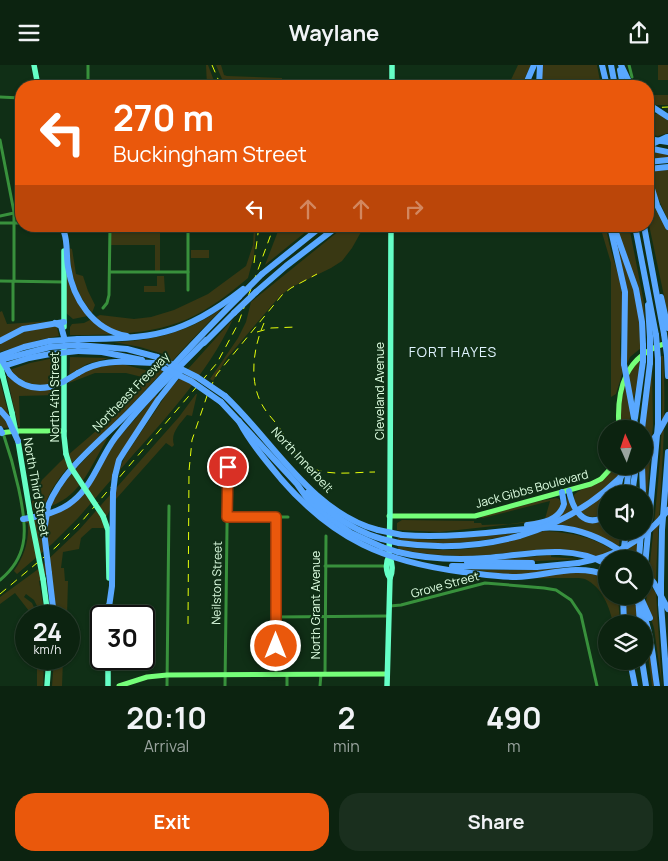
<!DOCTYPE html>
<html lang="en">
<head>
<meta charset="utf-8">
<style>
	:root { --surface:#0c2310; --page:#1a2f1e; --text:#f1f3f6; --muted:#9aa49f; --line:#2c4030; --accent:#ea580c }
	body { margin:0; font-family:Manrope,sans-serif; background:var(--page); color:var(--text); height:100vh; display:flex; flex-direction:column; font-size:19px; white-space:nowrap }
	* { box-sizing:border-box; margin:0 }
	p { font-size:16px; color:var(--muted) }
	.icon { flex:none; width:28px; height:28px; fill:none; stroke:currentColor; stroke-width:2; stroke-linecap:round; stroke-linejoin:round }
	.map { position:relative; height:621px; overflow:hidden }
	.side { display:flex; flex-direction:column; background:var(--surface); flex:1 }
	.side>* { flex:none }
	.banner { position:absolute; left:15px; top:15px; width:639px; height:152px; border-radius:20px; box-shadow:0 1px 4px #0004,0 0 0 1px var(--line); background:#ea580c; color:#fff; overflow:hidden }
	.needle { width:32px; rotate:357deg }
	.buttons { position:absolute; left:598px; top:355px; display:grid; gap:10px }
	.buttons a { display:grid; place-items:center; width:55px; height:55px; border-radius:50%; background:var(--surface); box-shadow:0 1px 4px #0004,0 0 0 1px var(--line); font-size:25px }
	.speed { position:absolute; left:15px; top:540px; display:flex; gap:10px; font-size:25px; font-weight:700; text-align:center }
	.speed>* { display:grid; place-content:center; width:65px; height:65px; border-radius:50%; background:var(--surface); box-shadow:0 1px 4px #0004,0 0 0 1px var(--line); line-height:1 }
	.speed small { font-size:12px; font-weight:400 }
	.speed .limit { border:2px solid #111; border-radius:8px; background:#fff; color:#111 }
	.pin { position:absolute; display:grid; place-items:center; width:42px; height:42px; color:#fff; margin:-21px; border:2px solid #fff; border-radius:50%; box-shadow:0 1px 5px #0007 }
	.me { position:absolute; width:55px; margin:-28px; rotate:0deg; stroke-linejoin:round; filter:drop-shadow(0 0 4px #0008) }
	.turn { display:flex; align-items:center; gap:18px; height:105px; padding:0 15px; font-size:22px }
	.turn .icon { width:65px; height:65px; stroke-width:2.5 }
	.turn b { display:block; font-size:35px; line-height:42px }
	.lanes { display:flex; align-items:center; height:48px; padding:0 15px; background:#0003; justify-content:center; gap:25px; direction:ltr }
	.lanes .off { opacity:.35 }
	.eta { display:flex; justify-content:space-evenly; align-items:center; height:85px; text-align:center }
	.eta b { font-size:30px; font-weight:700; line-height:35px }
	.button { display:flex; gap:10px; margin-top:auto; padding:10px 15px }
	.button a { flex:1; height:58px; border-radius:20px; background:var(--accent); color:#fff; font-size:20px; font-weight:700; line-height:58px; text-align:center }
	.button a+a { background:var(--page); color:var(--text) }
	header { display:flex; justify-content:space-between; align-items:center; height:65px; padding:0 15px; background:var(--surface); font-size:22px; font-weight:700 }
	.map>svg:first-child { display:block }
	.green { fill:#393813 }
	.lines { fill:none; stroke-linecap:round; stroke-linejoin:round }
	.street { stroke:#38913c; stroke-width:3 }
	.secondary { stroke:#75ff79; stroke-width:5 }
	.primary { stroke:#65ffc6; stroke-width:5.5 }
	.highway { stroke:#59a8ff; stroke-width:6 }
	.rail { stroke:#e6ff0a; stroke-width:1; stroke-dasharray:8 6; stroke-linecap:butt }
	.primary-bridge { stroke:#65ffc6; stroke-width:5.5 }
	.highway-bridge { stroke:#59a8ff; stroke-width:6 }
	.route-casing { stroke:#983908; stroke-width:12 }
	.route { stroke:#ea580c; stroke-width:9 }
	.labels { text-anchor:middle; stroke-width:4; stroke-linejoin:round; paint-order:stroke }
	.street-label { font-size:12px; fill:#deffe2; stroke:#102f16 }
	.neighbourhood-label { font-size:14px; letter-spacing:1px; fill:#e0f4ff; stroke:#102f16 }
</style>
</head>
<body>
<header><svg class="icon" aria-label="menu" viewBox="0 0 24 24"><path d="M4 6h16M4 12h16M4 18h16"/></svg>Waylane<svg class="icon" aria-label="share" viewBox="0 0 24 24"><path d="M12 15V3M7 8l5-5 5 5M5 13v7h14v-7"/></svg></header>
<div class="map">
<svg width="668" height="621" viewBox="0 0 668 621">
	<rect width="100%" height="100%" fill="#102f16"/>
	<g class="green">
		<polygon points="206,0 208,0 216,21 207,21"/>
		<polygon points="216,0 221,0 224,10 227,11 282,13 282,14 236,14 238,21 225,21"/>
		<polygon points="518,0 531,0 521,21 508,21"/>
		<polygon points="541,0 597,0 601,21 541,21"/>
		<rect x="658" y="0" width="10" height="15"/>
		<rect x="648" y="30" width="20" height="10"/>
		<polygon points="648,49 668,49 668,68 658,71 648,69"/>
		<polygon points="648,86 668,90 668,93 648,96"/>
		<polygon points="668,105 668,155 648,111 648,106"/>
		<polygon points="648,118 668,165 668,250 648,155"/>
		<polygon points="110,161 160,161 160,207 155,207 155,180 110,180"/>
		<path d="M254,161h2l-2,29 -6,23c-12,10 -24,20 -37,28 -42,29 -93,29 -141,29v-8l2,-3 12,-1 16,-8 34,4 17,-2 23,-7 34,-16 38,-28 7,-21z"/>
		<polygon points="280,161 313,161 265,200"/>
		<polygon points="345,161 373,161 361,167 352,183 342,196 331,203 290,223 279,232 227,293 213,316 210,314 238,273 246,257 251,237"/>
		<path d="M600,161h6c3,28 17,52 17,80 0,16 -7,49 1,62l-8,26 -5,3v-134z"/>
		<polygon points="616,161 629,161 644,238 646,273 643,254"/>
		<polygon points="614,170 633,222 638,246 641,283 630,292 627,299 627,240"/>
		<path d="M69,183l3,1 4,25 7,2 5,15 7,14 -3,8c-17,-22 -21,-38 -23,-65z"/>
		<rect x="191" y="185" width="18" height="8"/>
		<polygon points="66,208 88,251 73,254 66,248"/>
		<polygon points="157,211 164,211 165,227 144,227 144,221 157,221"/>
		<path d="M219,245l1,1c-33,32 -63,68 -95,101 -28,30 -68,55 -81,96l-11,2 -1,-8 10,-22 18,-18 58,-50 28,-34 -20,-5h-31l-26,10 1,-26 39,1 -22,6 -13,8 17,-4 31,-4 31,8 10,-18 -23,-7 -26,-5c38,-1 74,-10 105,-32z"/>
		<polygon points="2,246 7,259 51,256 32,259 0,273 0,247"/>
		<path d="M233,254c-26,57 -73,105 -114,152l6,-15 45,-67z"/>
		<polygon points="50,261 57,262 59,271 39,275 0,287 0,279 24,267"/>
		<path d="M661,291h2c5,75 -5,150 -7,225l-7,-8c7,-72 17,-145 12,-217z"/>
		<path d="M54,293l5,1 -1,36 -39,1 1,31 -18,1 -2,-3v-12l9,12h9l-11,-48 2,-1 11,9h27c-19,0 -24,-3 -38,-15l21,-7z"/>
		<polygon points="638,295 640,298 640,302 628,364 621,364 620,344 625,317"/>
		<polygon points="652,301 653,360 644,467 645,418 644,368"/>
		<polygon points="0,316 9,351 0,342"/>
		<path d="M196,329h1l-5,22 -5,-1c-7,9 -17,18 -13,30l-2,2 -6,-4 -50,56 -13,24 2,5h-13l-11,10 -2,11 -16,3 -2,16h3l1,13h3l-1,35h-11l-5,-46 -12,11 6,35h-3l-8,-16 -8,-6 -2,3 8,6 6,13h-5l-18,-23 -15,11v-7l37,-27 42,-40 100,-113z"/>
		<path d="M156,330l2,2 -38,57 -9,26 -33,38 -26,26 -35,30 -3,-3c10,-15 15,-29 14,-48h-2v-2l43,-14 47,-66z"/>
		<path d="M106,373l1,1c-16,26 -25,56 -56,67 12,-27 34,-47 55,-68z"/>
		<path d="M615,401h6l-6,28h-9v18c-15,12 -32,0 -32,-17 5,-5 9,-6 15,-8 11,-4 20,-11 26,-21z"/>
		<path d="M567,431l7,16 6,6h26v13h14l-1,16c-23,-15 -44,-22 -72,-23l20,-20z"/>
		<path d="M556,433l3,1 2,4c-3,12 -11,16 -22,18l-99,11 -43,-2v-7l5,-3 72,1v2h7l1,2 28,-1 35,-5 5,-18 -67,17 -3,-1 59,-16z"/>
		<path d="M543,466c27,1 54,6 76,24v4h-13v2c-43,-21 -90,-7 -136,-5 -24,0 -48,-2 -72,-7v-3c50,9 98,2 145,-15z"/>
		<polygon points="630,466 638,466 637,494 627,487"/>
		<path d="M518,468c-40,10 -79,13 -120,7v-2l37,2z"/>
		<polygon points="551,490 551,492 580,494 538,496 496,495"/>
		<polygon points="564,503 528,509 510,510 467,504 510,505"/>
		<path d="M566,507h22l17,5 1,2v17h12l2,28h-7c-3,-17 -11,-37 -28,-45 -7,-2 -45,0 -55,-1z"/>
		<polygon points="648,517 656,528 662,621 654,563 646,538"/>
		<path d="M626,531h3c21,26 21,59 25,90h-2l-8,-62h-4l-5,-9v9h-7l-2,-14z"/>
		<polygon points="37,594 44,594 43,621 37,621"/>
		<polygon points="54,594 63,594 62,621 52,621"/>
	</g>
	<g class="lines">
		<g class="street">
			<polyline points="88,0 88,21"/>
			<polyline points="629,0 632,12"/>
			<polyline points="0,32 21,33"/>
			<polyline points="0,75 14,147 14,216"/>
			<polyline points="0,151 14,148"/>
			<polyline points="0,158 21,158"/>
			<polyline points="110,207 188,207"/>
			<polyline points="0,216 64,217"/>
			<polyline points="188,225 188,161"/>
			<polyline points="103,243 107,238 109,230 110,161"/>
			<polyline points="13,255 13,217"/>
			<polyline points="227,452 288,452"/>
			<polyline points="325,501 387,501"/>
			<path d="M0,515c11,-9 20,-21 23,-36 6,-26 -11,-85 -20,-111"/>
			<polyline points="390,541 401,540 485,518 544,523 556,525 571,535 581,550 597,621"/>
			<polyline points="276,552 389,551"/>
			<polyline points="276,609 276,452"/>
			<polyline points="287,609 287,621"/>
			<polyline points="325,609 326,471"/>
			<polyline points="167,621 169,441"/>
			<polyline points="225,621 228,384"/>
			<polyline points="320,621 321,609"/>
		</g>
		<g class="secondary">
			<path d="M619,364c-3,-40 6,-74 48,-86"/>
			<polyline points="0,368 16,366 64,366"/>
			<polyline points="389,451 475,451 591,419 601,414 613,401"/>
			<polyline points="119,621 147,612 167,610 387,609"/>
		</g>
		<g class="primary">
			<polyline points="34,0 38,21"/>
			<polyline points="392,21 392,0"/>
			<polyline points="64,186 64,262"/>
			<polyline points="64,283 64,371 66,389"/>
			<polyline points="3,312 12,348"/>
			<polyline points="18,376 30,448"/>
			<polyline points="103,451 108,465 109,513"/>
			<path d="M390,513c-4,-5 -5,-15 -1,-22l1,-44 1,-286"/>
			<polyline points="43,514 48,551"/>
			<polyline points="109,551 109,540"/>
			<polyline points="108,594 108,621"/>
			<polyline points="47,621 49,594"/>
			<path d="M387,621l3,-108c3,-6 3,-15 -1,-22"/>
		</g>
		<g class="highway">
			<polyline points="602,0 607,21"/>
			<polyline points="611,0 615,21"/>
			<polyline points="621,0 631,21"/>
			<polyline points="620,5 623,21"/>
			<polyline points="525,21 534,0"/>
			<polyline points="539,21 540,0"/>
			<polyline points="648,74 668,77"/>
			<polyline points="648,83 668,87"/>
			<polyline points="648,97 668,95"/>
			<polyline points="648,104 668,102"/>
			<polyline points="648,111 657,140 668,162"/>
			<polyline points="610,161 625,227 624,299"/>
			<polyline points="635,161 656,270"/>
			<polyline points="644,161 664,269"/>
			<polyline points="614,162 636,224 642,257 643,280"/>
			<path d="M64,167c4,11 2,23 4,35 5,32 25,63 59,69"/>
			<polyline points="262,209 322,161"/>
			<polyline points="256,227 286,201 338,161"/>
			<polyline points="661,232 668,263"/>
			<polyline points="648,240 650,272"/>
			<polyline points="55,258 61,261 64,272"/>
			<path d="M78,274c74,0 105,-3 165,-50"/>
			<polyline points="0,276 23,264 64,257"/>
			<polyline points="204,278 234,248"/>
			<polyline points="78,280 127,284 157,292"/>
			<polyline points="78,286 102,287 142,295"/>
			<polyline points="667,290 668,311"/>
			<polyline points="0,291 24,282 50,276"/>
			<polyline points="0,295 50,282"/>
			<polyline points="1,302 29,293 50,289"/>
			<path d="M78,308c23,-15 49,-11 75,-10"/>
			<path d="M10,309c11,12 23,16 39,13"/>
			<path d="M225,331c47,44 87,117 153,134"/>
			<polyline points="221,337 297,419 309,436 324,449 351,468 382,482"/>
			<polyline points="0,345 8,354"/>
			<polyline points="635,353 643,296"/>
			<path d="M239,356c11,21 27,40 42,58 53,61 104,83 182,93 18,2 35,5 53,5 31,-1 60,-14 90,-2"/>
			<polyline points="0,364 2,368"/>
			<polyline points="642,364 650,298"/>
			<polyline points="642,401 643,429"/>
			<polyline points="115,411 119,395 124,387 158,335 180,307"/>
			<path d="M569,426c4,19 15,38 37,25"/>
			<path d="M307,428c22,20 46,38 75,46"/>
			<polyline points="617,429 623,401"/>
			<polyline points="626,429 629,401"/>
			<polyline points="632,429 636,401"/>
			<path d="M48,441c16,-39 53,-65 82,-95 37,-38 71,-77 109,-114"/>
			<path d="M23,454c17,-3 36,-6 50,-18 20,-16 27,-43 42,-63 27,-35 60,-67 91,-98"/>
			<path d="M527,460c15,-2 32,-4 37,-21l-2,-12"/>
			<path d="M402,470c35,3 69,0 103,-4 23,-2 46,-6 69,-1 21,5 40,15 57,29"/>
			<path d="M399,478c41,6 80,4 120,-7"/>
			<polyline points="624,483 626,466"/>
			<path d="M398,487c28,7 58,8 88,6 40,-3 83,-15 120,6"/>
			<polyline points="639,494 641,466"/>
			<polyline points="467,497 532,498"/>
			<polyline points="452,501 537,502 578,498"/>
			<polyline points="645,501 658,359 658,294"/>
			<polyline points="644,506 654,518 668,544"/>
			<polyline points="49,508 54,551"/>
			<polyline points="661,519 662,465 668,387"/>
			<polyline points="623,531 624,559"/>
			<path d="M634,531c18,27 18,59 23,90"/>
			<polyline points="640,531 650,553"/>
			<polyline points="661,539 667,621"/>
			<polyline points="109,542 112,521 113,428"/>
			<polyline points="630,596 635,621"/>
			<polyline points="642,596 646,621"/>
		</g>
		<g class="rail">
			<polyline points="212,0 221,21"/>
			<polyline points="648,43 668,42"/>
			<polyline points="254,198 259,161"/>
			<path d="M264,258c-11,25 -16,60 0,85 5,8 13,15 18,24 9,15 15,30 32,37 18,7 42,3 61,3"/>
			<polyline points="257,267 271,263 296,262"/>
			<polyline points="0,529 56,482 82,456 217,298 238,259 274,161"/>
			<polyline points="188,559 189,406 192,375 209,325 217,309 282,230 291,223 317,209"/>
		</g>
		<g class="primary-bridge">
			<polyline points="0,298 3,312"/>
			<polyline points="12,348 16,368"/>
			<polyline points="66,389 70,401 103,451"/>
			<polyline points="30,448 43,514"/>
		</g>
		<g class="highway-bridge">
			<polyline points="648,39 668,52"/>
			<polyline points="648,81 667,72"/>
			<polyline points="239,232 262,209"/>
			<polyline points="234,248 256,227"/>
			<polyline points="664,269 667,290"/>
			<polyline points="656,270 658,294"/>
			<polyline points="50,276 78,274"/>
			<polyline points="50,282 78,280"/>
			<polyline points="50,289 78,286"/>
			<polyline points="0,292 10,309"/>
			<polyline points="157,292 197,312 225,331"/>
			<polyline points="643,296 643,280"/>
			<polyline points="153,298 191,316 221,337"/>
			<polyline points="650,298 650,272"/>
			<polyline points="624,299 636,364"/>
			<polyline points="49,322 63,317 78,308"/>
			<polyline points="8,354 18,376"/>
			<polyline points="644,387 658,368 668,350"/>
			<polyline points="113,428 115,411"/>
			<polyline points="48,441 44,467 49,508"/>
			<polyline points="378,465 402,470"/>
			<path d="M519,471c44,-13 82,-36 112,-70"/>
			<polyline points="382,474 399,478"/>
			<polyline points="382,482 398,487"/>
			<polyline points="623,493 624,483"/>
			<path d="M578,498c37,-6 67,-23 90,-53"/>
			<polyline points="644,514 645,501"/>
			<polyline points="638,531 640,559"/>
			<polyline points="661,539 661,519"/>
		</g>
	</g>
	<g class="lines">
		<g class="route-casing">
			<polyline id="route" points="228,402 227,452 276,452 276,581"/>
		</g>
		<use href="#route" class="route"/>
	</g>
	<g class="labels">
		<g class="street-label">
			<text transform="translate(380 326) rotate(-90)" y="4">Cleveland Avenue</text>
			<text transform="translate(131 327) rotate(-46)" y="4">Northeast Freeway</text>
			<text transform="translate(55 332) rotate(-90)" y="4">North 4th Street</text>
			<text transform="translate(302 395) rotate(47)" y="4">North Innerbelt</text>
			<text transform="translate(36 422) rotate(80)" y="4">North Third Street</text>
			<text transform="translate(532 424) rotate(-15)" y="4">Jack Gibbs Boulevard</text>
			<text transform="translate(217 518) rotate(-89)" y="4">Neilston Street</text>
			<text transform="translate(445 520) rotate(-15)" y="4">Grove Street</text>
			<text transform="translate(316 540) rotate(-90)" y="4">North Grant Avenue</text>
		</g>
		<g class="neighbourhood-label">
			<text x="453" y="292">FORT HAYES</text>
		</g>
	</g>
</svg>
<div class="buttons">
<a><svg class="needle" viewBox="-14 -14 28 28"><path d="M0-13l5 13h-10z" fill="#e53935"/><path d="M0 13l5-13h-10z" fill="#9aa49f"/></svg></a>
<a><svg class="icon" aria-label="sound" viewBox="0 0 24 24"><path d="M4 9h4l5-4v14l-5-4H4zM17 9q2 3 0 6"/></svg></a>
<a><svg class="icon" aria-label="search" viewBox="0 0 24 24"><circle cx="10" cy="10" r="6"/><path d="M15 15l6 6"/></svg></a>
<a><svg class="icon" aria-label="layers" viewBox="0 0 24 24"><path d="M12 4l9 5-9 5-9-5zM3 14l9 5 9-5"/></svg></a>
</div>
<div class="speed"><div>24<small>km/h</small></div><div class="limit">30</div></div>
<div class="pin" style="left:228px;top:402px;background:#d93025"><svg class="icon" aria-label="arrive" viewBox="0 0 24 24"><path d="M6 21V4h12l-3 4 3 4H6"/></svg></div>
<svg class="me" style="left:276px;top:581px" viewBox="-20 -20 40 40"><circle r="17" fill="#ea580c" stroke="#fff" stroke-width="3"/><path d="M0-11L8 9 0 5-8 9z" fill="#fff"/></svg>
<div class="banner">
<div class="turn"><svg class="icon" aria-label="left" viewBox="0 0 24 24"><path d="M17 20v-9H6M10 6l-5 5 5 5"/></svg><div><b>270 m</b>Buckingham Street</div></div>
<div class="lanes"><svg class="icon" aria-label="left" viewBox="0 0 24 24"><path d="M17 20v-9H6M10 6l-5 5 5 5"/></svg><svg class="icon off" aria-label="ahead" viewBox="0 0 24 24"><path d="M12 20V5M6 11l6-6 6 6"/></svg><svg class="icon off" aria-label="ahead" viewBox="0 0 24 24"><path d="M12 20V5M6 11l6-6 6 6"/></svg><svg class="icon off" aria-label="right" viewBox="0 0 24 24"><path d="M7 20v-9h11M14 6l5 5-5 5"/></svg></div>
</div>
</div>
<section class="side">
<div class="eta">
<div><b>20:10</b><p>Arrival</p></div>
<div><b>2</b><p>min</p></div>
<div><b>490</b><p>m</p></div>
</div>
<div class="button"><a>Exit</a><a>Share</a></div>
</section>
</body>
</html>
